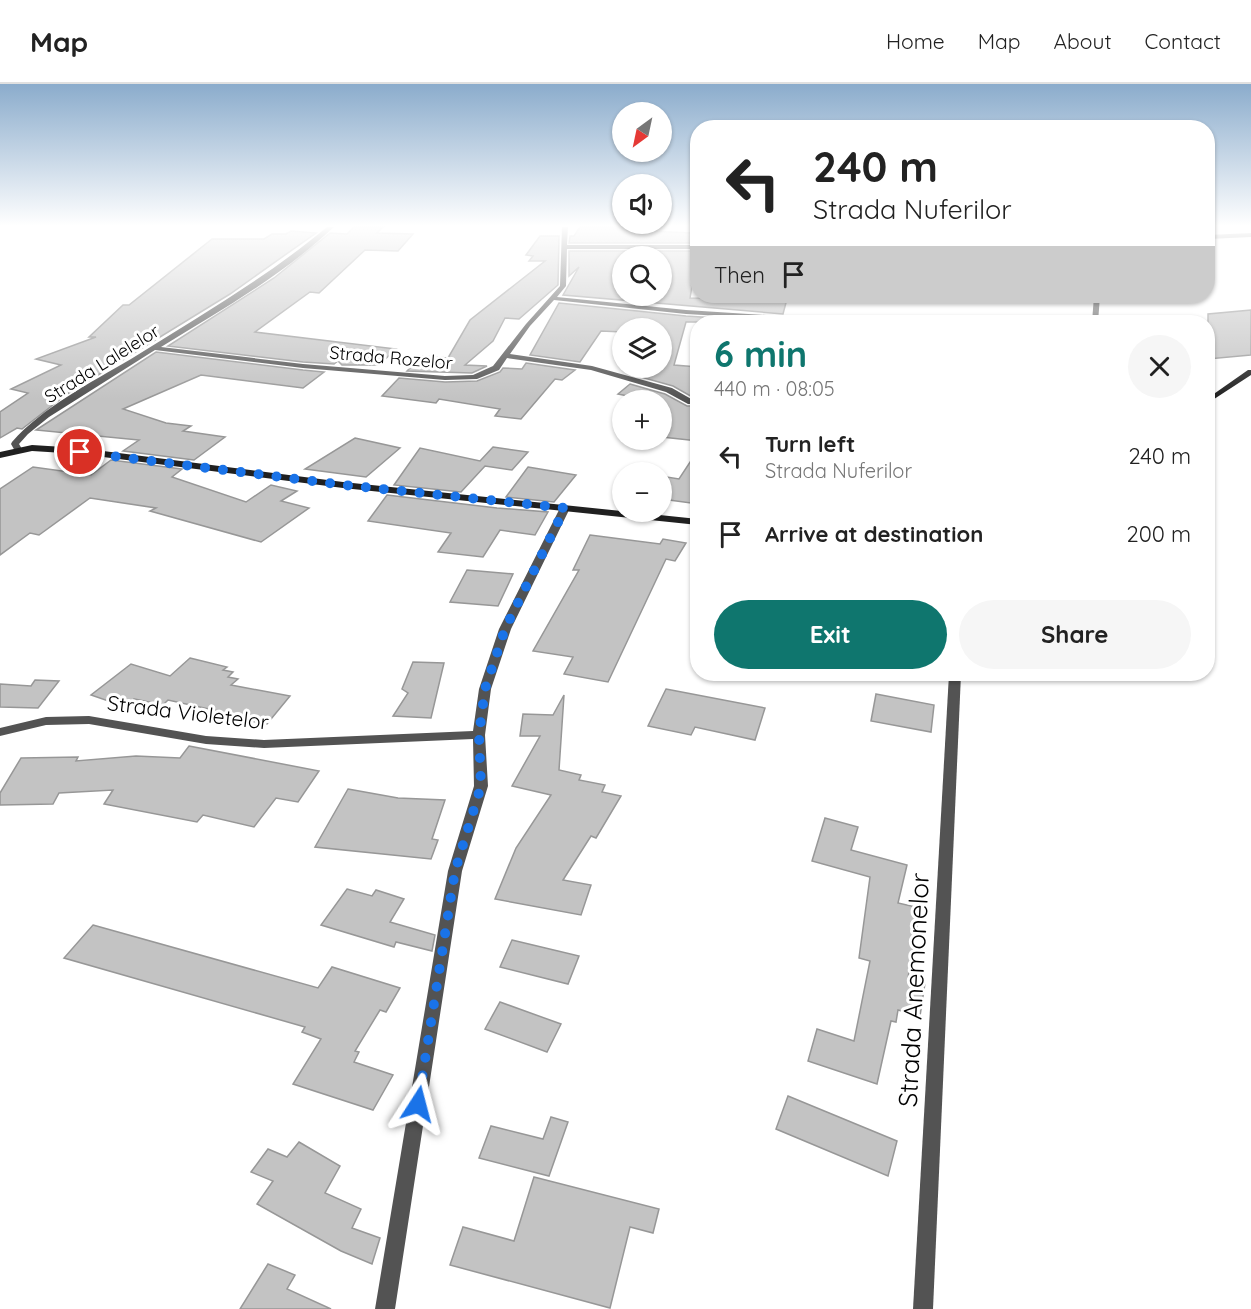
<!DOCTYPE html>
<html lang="en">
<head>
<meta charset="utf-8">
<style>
	:root { --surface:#fff; --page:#f6f6f6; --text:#222; --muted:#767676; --line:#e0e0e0; --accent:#0f766e }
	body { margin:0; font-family:Quicksand,sans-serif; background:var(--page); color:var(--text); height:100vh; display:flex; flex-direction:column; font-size:22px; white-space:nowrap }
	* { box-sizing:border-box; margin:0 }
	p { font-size:20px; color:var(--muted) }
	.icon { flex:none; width:33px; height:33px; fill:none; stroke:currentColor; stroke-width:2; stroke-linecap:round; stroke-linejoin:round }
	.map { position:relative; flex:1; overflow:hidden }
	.sheet { position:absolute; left:690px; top:231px; width:525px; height:366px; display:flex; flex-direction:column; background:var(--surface); border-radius:24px; box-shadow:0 2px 4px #0004 }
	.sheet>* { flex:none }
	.banner { position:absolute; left:690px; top:36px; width:525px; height:183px; border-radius:24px; box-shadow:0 2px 4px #0004; background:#fff; color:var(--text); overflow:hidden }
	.needle { width:39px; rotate:213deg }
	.buttons { position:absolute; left:612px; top:18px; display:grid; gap:12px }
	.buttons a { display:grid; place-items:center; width:60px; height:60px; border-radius:50%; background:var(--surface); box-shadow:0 2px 4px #0004; font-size:30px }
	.pin { position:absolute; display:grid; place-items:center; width:51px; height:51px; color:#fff; margin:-26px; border:3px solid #fff; border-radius:50%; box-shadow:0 2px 6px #0007 }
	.me { position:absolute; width:66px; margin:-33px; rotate:9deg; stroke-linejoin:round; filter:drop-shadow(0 0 4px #0008) }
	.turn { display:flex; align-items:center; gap:21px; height:126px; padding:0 24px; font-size:27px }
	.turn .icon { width:78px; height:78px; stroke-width:2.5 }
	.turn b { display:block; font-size:42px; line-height:51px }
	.then { display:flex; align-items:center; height:57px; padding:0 24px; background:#0003; gap:12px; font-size:22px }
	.round { display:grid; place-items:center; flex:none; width:63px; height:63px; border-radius:32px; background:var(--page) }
	.head { display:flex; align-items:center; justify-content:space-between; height:102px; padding:0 24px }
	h1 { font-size:36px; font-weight:700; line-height:45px; color:var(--accent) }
	.cta { display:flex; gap:12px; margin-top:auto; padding:12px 24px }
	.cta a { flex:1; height:69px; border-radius:36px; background:var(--accent); color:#fff; font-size:24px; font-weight:700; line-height:69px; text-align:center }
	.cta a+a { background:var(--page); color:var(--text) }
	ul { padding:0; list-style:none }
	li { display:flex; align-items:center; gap:18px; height:78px; padding:0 24px }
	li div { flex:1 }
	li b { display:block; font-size:22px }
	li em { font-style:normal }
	header { display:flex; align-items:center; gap:36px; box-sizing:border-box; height:84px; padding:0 30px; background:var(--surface); border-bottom:2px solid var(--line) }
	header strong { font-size:28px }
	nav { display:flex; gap:33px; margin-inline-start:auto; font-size:21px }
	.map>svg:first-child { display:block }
	.building { fill:#c3c3c3; stroke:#979797; stroke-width:1.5; fill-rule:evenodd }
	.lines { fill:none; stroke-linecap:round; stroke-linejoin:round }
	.minor { fill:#535353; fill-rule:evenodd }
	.secondary { fill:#202020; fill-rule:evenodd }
	.route { stroke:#1a73e8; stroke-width:10; stroke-dasharray:0 18 }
	.labels { text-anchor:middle; stroke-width:6; stroke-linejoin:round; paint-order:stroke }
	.far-street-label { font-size:18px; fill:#000; stroke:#fff }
	.street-label { font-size:21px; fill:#000; stroke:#fff }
	.near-street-label { font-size:26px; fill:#000; stroke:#fff }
</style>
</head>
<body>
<header>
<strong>Map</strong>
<nav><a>Home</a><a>Map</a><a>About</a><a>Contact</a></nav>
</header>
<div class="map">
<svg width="1251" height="1225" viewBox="0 0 1251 1225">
	<rect width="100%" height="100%" fill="#fff"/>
	<g class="building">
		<polygon points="354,143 383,143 377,149 413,150 398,167 365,166 319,209 310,208 255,248 396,265 379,281 342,281 338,277 334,280 303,278 168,262 274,194 330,149 347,150"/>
		<polygon points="580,143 629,143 627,146 692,149 692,159 569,159 570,152 574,152"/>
		<polygon points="291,147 316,149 230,210 67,310 22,345 17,344 0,354 0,328 28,309 11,305 61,281 36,275 96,253 89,253 123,221 129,221 212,155 264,155 272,150 286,150"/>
		<polygon points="540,152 559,152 558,201 519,235 505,234 493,257 465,281 487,282 472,289 407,287 422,272 448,274 470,236 545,177 529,177 533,172 526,171"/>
		<path d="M569,167h129l-8,47 97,1 -4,15 -220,-19 16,-28 -10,9zM622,172h40v40h-40z"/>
		<polygon points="559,219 686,232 781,238 686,238 674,281 698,283 698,314 694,314 673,302 637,292 646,284 662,284 662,244 622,244 622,248 601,247 580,278 530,271"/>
		<polygon points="1251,226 1251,271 1208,275 1208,230"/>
		<polygon points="156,268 303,286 324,288 303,304 201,291 123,325 166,339 191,342 183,347 225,353 194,376 123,367 139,356 36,346"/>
		<polygon points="526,279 575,286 562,296 555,295 521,335 495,332 500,325 439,315 436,319 382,312 399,294 445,298 477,297 500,288 503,284 522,285"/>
		<polygon points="630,300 665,310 687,322 698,322 698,357 662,353 662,316 630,316 633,313 618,310"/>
		<polygon points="355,354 400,364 366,393 305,385"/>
		<polygon points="493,363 528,368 512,386 485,382 461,408 394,401 420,364 480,377"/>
		<polygon points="698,366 698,420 662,415 662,403 667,393 679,395"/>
		<polygon points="111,376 182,385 172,393 246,418 271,401 297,407 281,417 309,424 261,458 150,427 156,424 90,414 39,451 30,449 0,471 0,405 33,383 91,391"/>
		<polygon points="528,383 576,391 554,418 506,413"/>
		<polygon points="387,411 497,424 548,428 535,451 500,446 483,473 438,468 451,449 368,437"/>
		<polygon points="590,451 660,460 663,455 686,459 675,477 666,475 608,598 564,590 573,573 533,567 579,486 573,486"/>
		<polygon points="467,486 513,490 498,522 450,518"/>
		<polygon points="190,574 227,583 223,586 233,588 228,593 238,595 231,601 290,612 267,640 224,632 227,629 168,616 163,621 134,615 133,619 118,616 114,619 91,611 131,580 170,592"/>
		<polygon points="413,578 444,579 431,634 393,632 408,609 402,605"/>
		<polygon points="35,596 59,597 38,624 0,623 0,600 31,602"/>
		<polygon points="666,605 765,624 755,656 695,643 691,651 648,642"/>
		<polygon points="876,610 934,621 931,648 871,637"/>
		<polygon points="564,611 559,686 581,691 579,696 605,701 602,708 621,712 596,754 591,752 563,796 591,801 581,831 495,815 516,764 551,711 512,702 540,652 520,652 523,630 553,631"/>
		<polygon points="189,662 319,687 298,718 276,714 254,743 203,731 197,738 104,720 113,706 59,709 53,720 0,721 0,709 21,674 78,673 76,677 136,672 180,674"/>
		<polygon points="348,705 398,714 445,716 432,755 438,756 431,775 315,763"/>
		<polygon points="825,734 858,743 851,766 907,781 898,819 920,824 908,894 925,899 920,932 898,926 896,938 891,937 877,1000 808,977 817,945 854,957 870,877 859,874 870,793 812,777"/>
		<polygon points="347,805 372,812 376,806 404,815 390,838 435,851 432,867 396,858 394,863 321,841"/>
		<polygon points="93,841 318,904 332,883 400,904 386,928 380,926 355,967 359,968 354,978 393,991 373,1026 293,1000 321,955 302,948 305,943 64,874"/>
		<polygon points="512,856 579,872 568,900 500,883"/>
		<polygon points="500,918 561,940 547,968 485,945"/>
		<polygon points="788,1012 897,1057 888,1092 776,1045"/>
		<polygon points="551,1033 568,1038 549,1092 479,1074 491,1042 543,1055"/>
		<polygon points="299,1058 340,1082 325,1109 361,1125 352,1144 380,1154 372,1180 341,1167 257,1120 273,1097 251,1088 268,1065 287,1073"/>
		<polygon points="534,1093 659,1125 653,1149 630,1143 610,1224 450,1181 463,1143 514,1157"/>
		<polygon points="268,1180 295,1191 287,1205 331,1225 240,1225"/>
	</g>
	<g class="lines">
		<g class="minor">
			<path d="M327,143h7c-51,48 -114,84 -173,120l142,17 142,12 28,-1 20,-9 33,-42 34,-38 2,-59h6l-1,18h131v4h-131l-1,37 -9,11 129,13 160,10 3,2h-27l-136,-8 -132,-14 -24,26 -20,28 82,12 80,22 21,12h5v4h-10l-22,-12 -75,-22 -84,-12 -8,12 -22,9 -32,1 -142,-12 -148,-18 -106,67 -21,17 -9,10 3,5 -1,2h-6l-4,-7 1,-2c31,-35 78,-59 119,-83 67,-42 135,-81 196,-132z"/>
			<polygon points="1251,149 1251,153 1208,155 1208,151"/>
			<polygon points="1094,212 1100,212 1098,238 1092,238"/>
			<polygon points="565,421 570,424 511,545 491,605 485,651 488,702 462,787 395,1225 375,1225 448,787 474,702 473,655 264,664 206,660 89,640 46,641 0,652 0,644 46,633 89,632 206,652 264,656 473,647 479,605 499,545 560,424"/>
			<polygon points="949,590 961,590 933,1225 913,1225"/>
		</g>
		<g class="secondary">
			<polygon points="1248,286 1251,286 1251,291 1208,319 1208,314"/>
			<polygon points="32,361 80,364 343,398 698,435 698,441 343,404 80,370 32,367 0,374 0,368"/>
		</g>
	</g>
	<linearGradient id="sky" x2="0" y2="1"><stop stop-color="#8baccc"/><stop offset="0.45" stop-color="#fff"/><stop offset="1" stop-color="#fff" stop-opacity="0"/></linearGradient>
	<rect width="1251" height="315" fill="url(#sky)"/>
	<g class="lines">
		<polyline class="route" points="80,368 344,401 565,424 505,545 485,605 479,651 481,702 455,787 418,1020"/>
	</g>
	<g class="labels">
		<g class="far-street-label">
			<text transform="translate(391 274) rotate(5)" y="6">Strada Rozelor</text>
			<text transform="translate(102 280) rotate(-32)" y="6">Strada Lalelelor</text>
		</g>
		<g class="street-label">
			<text transform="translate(188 629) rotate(7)" y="7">Strada Violetelor</text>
		</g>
		<g class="near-street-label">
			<text transform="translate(914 906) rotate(-87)" y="9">Strada Anemonelor</text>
		</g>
	</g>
</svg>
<div class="buttons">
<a><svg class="needle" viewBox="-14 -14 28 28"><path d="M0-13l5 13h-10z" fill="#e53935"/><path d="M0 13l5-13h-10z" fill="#767676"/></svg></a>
<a><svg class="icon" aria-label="sound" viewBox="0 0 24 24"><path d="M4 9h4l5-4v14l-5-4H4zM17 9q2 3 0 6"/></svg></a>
<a><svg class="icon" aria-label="search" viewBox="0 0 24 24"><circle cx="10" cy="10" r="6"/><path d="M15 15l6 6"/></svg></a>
<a><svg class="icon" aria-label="layers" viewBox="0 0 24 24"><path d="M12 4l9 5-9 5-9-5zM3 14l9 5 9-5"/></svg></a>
<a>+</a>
<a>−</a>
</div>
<div class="pin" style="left:80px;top:368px;background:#d93025"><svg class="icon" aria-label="arrive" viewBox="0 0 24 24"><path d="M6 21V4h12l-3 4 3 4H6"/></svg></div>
<svg class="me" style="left:418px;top:1020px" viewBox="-20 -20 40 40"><path d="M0-17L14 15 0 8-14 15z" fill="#1a73e8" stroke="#fff" stroke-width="4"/></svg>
<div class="banner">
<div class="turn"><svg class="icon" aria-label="left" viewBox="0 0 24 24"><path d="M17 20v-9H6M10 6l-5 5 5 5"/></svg><div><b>240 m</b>Strada Nuferilor</div></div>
<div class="then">Then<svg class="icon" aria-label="arrive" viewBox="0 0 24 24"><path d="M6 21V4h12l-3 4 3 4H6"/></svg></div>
</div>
<section class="sheet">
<div class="head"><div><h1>6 min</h1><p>440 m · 08:05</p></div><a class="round"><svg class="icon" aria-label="close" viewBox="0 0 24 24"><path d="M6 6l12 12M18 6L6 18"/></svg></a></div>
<ul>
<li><svg class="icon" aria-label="left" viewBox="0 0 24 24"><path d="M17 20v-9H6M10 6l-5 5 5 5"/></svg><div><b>Turn left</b><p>Strada Nuferilor</p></div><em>240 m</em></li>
<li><svg class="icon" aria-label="arrive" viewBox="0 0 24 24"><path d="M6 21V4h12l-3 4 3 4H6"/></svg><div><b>Arrive at destination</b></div><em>200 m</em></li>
</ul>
<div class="cta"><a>Exit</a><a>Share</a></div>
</section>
</div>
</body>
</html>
